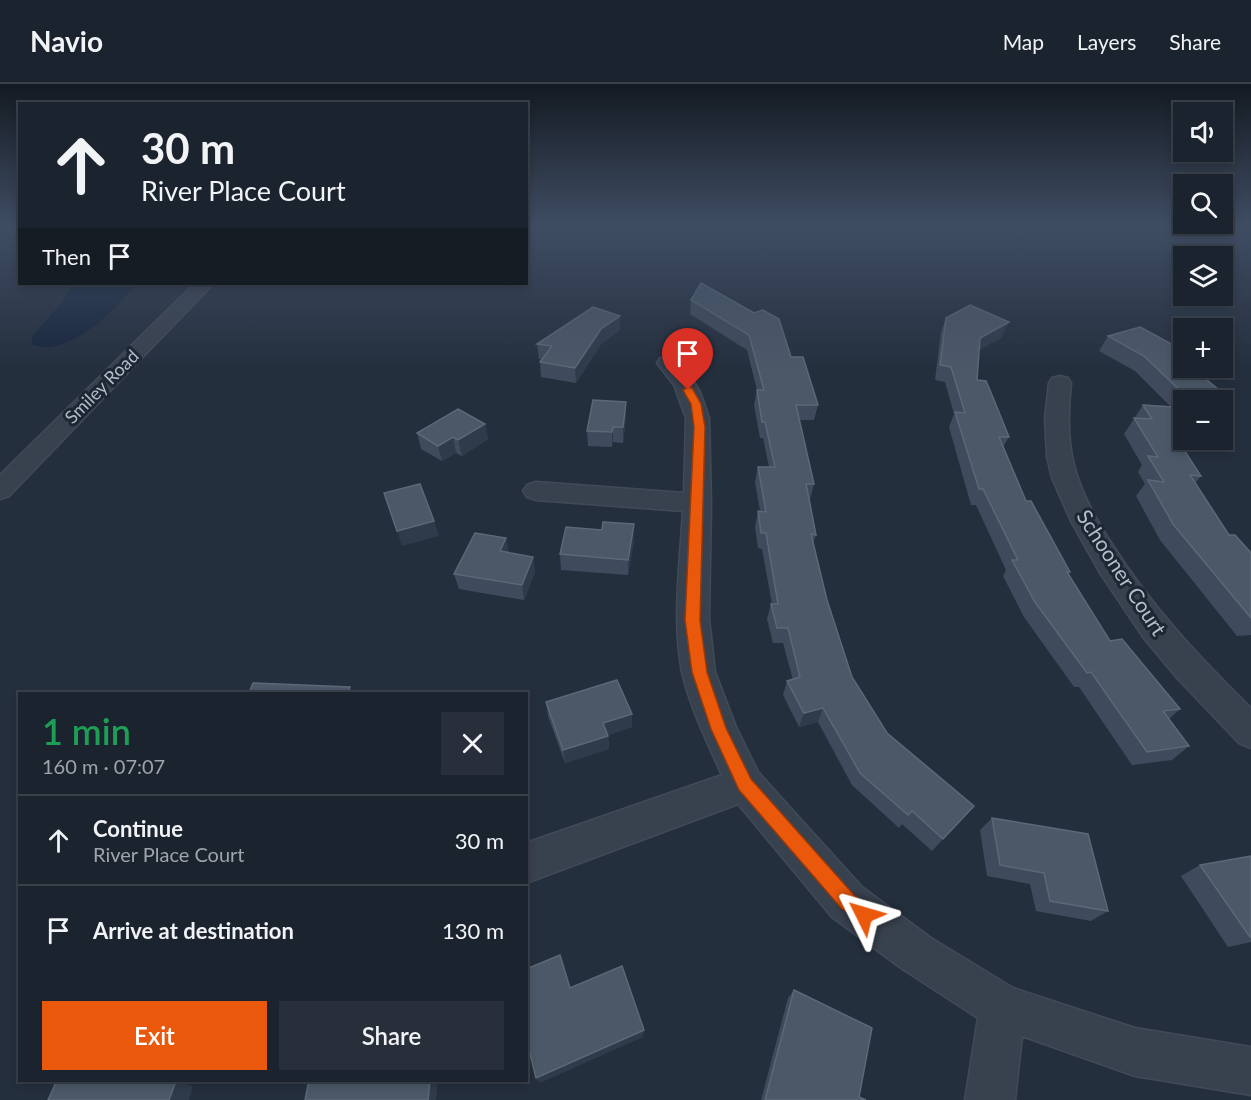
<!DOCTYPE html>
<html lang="en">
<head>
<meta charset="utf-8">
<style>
	:root { --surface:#1b232e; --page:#282f3a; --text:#f1f3f6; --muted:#a0a4aa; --line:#39404a; --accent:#ea580c }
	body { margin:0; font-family:Lato,sans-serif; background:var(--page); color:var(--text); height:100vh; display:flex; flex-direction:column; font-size:22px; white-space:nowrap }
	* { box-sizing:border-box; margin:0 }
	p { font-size:20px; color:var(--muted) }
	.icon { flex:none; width:33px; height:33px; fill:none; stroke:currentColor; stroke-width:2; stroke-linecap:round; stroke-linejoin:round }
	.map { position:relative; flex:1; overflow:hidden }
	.sheet { position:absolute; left:18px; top:608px; width:510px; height:390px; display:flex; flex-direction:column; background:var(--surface); border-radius:0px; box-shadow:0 3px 9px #0003,0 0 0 2px var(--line) }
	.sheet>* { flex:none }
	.banner { position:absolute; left:18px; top:18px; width:510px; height:183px; border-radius:0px; box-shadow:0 3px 9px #0003,0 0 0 2px var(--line); background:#1b232e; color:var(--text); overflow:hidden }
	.tools { position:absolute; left:1173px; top:18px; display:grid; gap:12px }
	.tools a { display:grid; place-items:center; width:60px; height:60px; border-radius:0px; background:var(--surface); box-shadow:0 3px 9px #0003,0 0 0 2px var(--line); font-size:30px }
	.pin { position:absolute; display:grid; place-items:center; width:51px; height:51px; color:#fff; margin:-62px -26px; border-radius:50% 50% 50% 0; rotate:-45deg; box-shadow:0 0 6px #0007 }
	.pin .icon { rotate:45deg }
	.me { position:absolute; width:66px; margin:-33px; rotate:310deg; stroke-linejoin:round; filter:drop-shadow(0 0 4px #0008) }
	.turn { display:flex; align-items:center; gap:21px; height:126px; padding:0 24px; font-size:27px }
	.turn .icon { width:78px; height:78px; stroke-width:2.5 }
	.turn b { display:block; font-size:42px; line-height:51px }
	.then { display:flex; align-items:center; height:57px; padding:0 24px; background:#0003; gap:12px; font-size:22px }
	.round { display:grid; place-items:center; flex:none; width:63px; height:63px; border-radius:0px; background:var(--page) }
	.overview { display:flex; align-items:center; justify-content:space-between; height:102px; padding:0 24px }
	h1 { font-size:36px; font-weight:600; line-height:45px; color:#1e9e55 }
	.cta { display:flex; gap:12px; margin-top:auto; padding:12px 24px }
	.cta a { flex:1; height:69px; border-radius:0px; background:var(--accent); color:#fff; font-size:24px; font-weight:600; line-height:69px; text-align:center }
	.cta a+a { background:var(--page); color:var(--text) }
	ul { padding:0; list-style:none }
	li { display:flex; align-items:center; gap:18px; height:90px; padding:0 24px; border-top:2px solid var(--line) }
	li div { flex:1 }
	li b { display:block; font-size:22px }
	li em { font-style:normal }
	header { display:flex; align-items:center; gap:36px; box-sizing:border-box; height:84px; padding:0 30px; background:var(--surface); border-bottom:2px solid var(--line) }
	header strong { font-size:28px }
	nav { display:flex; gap:33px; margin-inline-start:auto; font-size:21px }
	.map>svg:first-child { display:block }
	.water { fill:#17263c }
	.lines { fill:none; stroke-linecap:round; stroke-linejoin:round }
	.street-casing { stroke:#414a57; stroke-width:3 }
	.street { fill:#38414e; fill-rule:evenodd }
	.wall { fill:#3f4b5c }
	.shaded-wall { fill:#2f3b4b }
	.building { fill:#4b5868; stroke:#5c6777; stroke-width:1.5 }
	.route { fill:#ea580c; stroke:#983908; stroke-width:1.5 }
	.labels { text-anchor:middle; stroke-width:6; stroke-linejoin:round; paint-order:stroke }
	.far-street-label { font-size:18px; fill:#b4bcc9; stroke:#1d2633 }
	.street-label { font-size:21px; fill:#b4bcc9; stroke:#1d2633 }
</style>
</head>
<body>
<header>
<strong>Navio</strong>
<nav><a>Map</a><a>Layers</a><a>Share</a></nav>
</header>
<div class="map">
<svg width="1251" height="1016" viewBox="0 0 1251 1016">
	<rect width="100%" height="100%" fill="#242f3e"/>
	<path class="water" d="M74,200h62c-17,23 -55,59 -85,63 -5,1 -13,-1 -19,-2v-9l27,-30z"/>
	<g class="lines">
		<g class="street-casing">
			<g id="street">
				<polygon points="194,200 213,200 9,412 0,415 0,391"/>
				<path d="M668,273l8,1 15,19 9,15 9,26 2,85 -2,116 6,53 21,55 22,45 104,115 69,51 82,50 122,40 116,19v48l-116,-19 -113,-40 -7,64h-50l13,-82 -77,-50 -69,-51 -94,-113 -212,79v-40l196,-68c-15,-33 -32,-68 -40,-103 -10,-52 -2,-109 1,-161l-147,-11 -9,-3 -4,-6 4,-6 9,-3 148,11 2,-75 -12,-33 -17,-22 3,-5z"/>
				<path d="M1060,292l8,2 3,5c-3,27 -4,55 3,82 7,28 22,55 38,79 39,62 87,113 139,164v40l-12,-5 -62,-65 -34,-41 -43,-64 -29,-52 -19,-43 -5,-22 -2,-38 4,-35 3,-5z"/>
			</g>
		</g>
		<use href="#street" class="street"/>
	</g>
	<g class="wall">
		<polygon points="691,216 791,273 818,321 814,336 799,336 814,400 810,415 816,451 813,459 827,516 852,593 887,649 974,722 932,767 902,740 899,744 852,701 818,638 799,643 783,611 787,597 793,596 783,559 773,559 767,535 771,520 772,520 762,465 758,464 755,443 758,427 760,427 755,398 758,383 769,383 763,354 760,354 754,321 757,306 747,266 690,230"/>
		<polygon points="946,234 1002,253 979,266 977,296 1009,353 1003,363 1026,417 1070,488 1068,490 1110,557 1180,625 1169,635 1189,662 1172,676 1132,681 1079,603 1074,603 1024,533 1003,492 1006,486 976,421 971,421 949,343 954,330 945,298 935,296 941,248"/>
		<polygon points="620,246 601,260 576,299 541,293 540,278 542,275 539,275 537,260"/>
		<polygon points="1108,252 1179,264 1176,268 1226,312 1222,316 1184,316 1184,329 1177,329 1184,338 1184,356 1193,356 1185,367 1201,392 1195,399 1229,451 1251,469 1251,551 1237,552 1160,456 1136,412 1145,400 1138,388 1142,381 1124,350 1143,321 1171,323 1135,287 1099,267"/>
		<polygon points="626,333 623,359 613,358 612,363 588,362 587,347"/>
		<polygon points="485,340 488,355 462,372 456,369 442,377 421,365 417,349"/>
		<polygon points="634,440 634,456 628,491 561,486 560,470 602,446"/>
		<polygon points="506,454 509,469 533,473 535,488 524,516 459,505 454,490"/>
		<polygon points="546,618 632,643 608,651 609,665 565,679 548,632"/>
		<polygon points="992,734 1108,827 1091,837 1036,827 1030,800 987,792 980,746"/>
		<polygon points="1251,772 1251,858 1228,863 1181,792 1200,781"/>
		<polygon points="794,906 859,1013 866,1016 761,1016 788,914"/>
	</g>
	<g class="shaded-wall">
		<polygon points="620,232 620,246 601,260 576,299 575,284 601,245"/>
		<polygon points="1009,238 1002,253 973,269 980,254"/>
		<polygon points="626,318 626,333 623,359 623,343"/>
		<polygon points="485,340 488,355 462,372 458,356"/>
		<polygon points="613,343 613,358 612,363 612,348"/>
		<polygon points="453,353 456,369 442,377 438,362"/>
		<polygon points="434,437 439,452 402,462 397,447"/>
		<polygon points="634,440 634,456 628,491 628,476"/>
		<polygon points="506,454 509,469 500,467"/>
		<polygon points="533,473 535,488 524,516 522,501"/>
		<polygon points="350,603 353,609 348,609"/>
		<polygon points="823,624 818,638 799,643 804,629"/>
		<polygon points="632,630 632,643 604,653 603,639"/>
		<polygon points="608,652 609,665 565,679 563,666"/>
		<polygon points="644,946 643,953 540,999 536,994"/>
		<polygon points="430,996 438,996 436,1016 428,1016"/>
		<polygon points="176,997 193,1002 189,1016 169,1016"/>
	</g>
	<g class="building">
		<polygon points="701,199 754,229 763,226 779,235 791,273 803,273 818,321 796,321 814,400 806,400 816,451 811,450 827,516 852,593 887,649 974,722 943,755 912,727 908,731 860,689 823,624 804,629 787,597 800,593 788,544 777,544 771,520 778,520 766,449 761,449 758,427 766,428 758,383 775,383 765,338 762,338 757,306 764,306 749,251 691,216"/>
		<polygon points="970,221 1009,238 980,254 977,296 986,297 992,311 1009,353 999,353 1026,417 1031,417 1070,488 1067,488 1110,557 1122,555 1180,625 1163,627 1189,662 1147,668 1091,588 1087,589 1035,518 1012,476 1018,476 983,405 979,405 955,328 965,329 951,283 940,281 946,234"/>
		<polygon points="593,223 620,232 601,245 575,284 540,278 552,262 537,260"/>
		<polygon points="1140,243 1179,264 1173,266 1184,275 1184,284 1193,284 1226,312 1188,314 1144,272 1108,252"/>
		<polygon points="593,316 626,318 623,343 613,343 612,348 587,347"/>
		<polygon points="1143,321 1173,323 1184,338 1184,353 1175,352 1201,392 1190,391 1229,451 1235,451 1251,469 1251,534 1173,440 1148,396 1164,398 1148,372 1158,373 1134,334 1152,335"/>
		<polygon points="458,325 485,340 458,356 453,353 438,362 417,349"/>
		<polygon points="420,400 434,437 397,447 384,409"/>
		<polygon points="603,438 634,440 628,476 560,470 566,443 602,446"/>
		<polygon points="475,449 506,454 500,467 533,473 522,501 454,490"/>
		<polygon points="617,596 632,630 603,639 608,652 563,666 546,618"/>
		<polygon points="253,599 350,603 348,609 249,609"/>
		<polygon points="992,734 1088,750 1108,827 1050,817 1044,789 1000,781"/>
		<polygon points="1251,772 1251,853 1250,853 1200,781"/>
		<polygon points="560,871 570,904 622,882 644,946 536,994 526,954 526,885"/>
		<polygon points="794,906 872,944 859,1013 866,1016 765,1016"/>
		<polygon points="57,996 115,996 176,997 169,1016 48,1016"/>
		<polygon points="309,996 430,996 428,1016 305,1016"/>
	</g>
	<linearGradient id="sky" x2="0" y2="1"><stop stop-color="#141a22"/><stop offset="0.5" stop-color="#3f4d63"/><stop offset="1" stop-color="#3f4d63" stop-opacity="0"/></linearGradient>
	<rect width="1251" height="284" fill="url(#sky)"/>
	<polygon class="route" points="688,303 692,304 701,320 705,343 700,536 707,588 726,644 751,695 854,811 871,824 874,831 871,837 864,840 841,824 739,706 711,645 692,588 685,536 694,343 691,320 683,306"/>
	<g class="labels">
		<g class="far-street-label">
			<text transform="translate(102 303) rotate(-45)" y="6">Smiley Road</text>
		</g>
		<g class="street-label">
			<text transform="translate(1121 489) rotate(57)" y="7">Schooner Court</text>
		</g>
	</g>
</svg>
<div class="tools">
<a><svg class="icon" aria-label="sound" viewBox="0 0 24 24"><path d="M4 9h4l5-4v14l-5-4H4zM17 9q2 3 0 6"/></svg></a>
<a><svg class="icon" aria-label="search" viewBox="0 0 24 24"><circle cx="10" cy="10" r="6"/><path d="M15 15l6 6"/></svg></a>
<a><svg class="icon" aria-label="layers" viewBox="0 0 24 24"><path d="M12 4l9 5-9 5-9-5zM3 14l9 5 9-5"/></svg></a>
<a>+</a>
<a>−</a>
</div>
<div class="pin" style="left:688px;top:306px;background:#d93025"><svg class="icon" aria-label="arrive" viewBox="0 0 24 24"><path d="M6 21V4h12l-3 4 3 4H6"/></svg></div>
<svg class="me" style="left:864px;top:831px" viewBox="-20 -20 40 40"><path d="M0-17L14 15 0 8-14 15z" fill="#ea580c" stroke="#fff" stroke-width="4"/></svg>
<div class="banner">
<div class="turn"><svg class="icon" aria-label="ahead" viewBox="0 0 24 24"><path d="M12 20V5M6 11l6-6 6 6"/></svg><div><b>30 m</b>River Place Court</div></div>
<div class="then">Then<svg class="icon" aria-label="arrive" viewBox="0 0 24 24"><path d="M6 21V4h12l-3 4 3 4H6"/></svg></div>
</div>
<section class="sheet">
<div class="overview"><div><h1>1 min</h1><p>160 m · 07:07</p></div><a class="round"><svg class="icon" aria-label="close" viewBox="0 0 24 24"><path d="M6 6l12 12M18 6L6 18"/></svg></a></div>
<ul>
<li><svg class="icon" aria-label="ahead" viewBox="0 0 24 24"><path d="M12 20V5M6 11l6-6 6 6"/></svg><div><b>Continue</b><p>River Place Court</p></div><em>30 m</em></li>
<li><svg class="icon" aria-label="arrive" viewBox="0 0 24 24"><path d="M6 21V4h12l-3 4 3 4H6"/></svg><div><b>Arrive at destination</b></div><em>130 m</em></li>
</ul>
<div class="cta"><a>Exit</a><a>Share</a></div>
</section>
</div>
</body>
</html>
